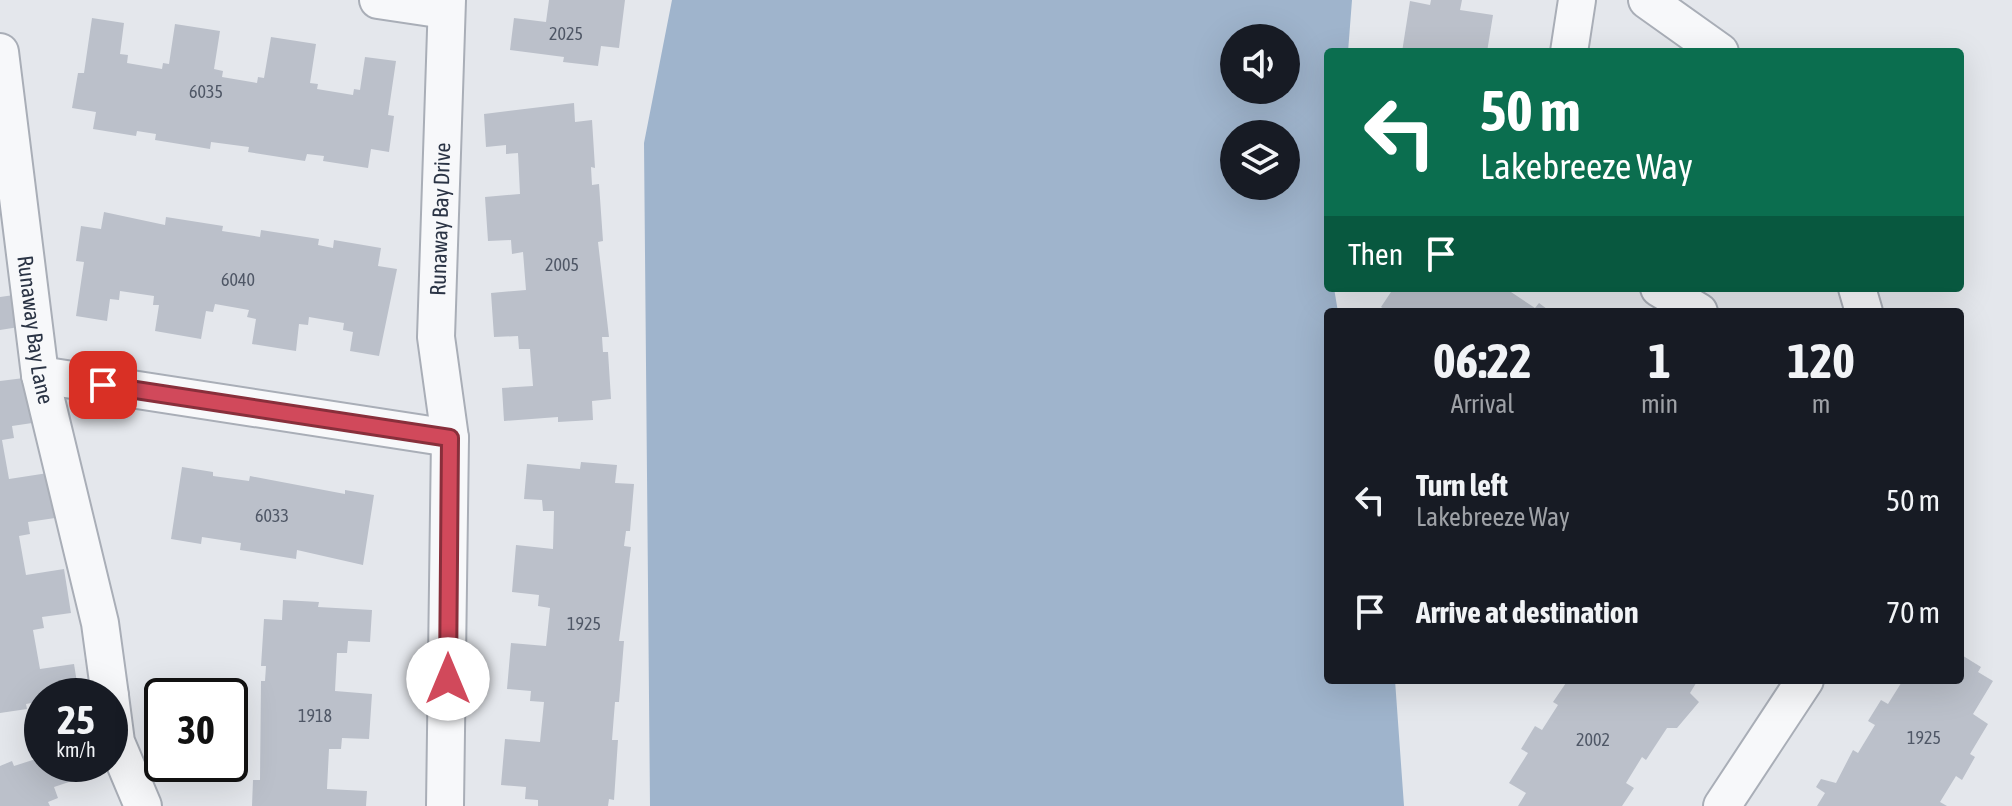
<!DOCTYPE html>
<html lang="en">
<head>
<meta charset="utf-8">
<style>
	:root { --surface:#171b24; --page:#242831; --text:#f1f3f6; --muted:#9ea1a6 }
	body { margin:0; font-family:"Asap Condensed",sans-serif; background:var(--page); color:var(--text); height:100vh; display:flex; flex-direction:column; font-size:30px; white-space:nowrap }
	* { box-sizing:border-box; margin:0 }
	p { font-size:26px; color:var(--muted) }
	.icon { flex:none; width:44px; height:44px; fill:none; stroke:currentColor; stroke-width:2; stroke-linecap:round; stroke-linejoin:round }
	.map { position:relative; flex:1; overflow:hidden }
	.details { position:absolute; left:1324px; top:308px; width:640px; height:376px; display:flex; flex-direction:column; background:var(--surface); border-radius:8px; box-shadow:0 8px 32px #0002 }
	.details>* { flex:none }
	.hud { position:absolute; left:1324px; top:48px; width:640px; height:244px; border-radius:8px; box-shadow:0 8px 32px #0002; background:#0b6e4f; color:#fff; overflow:hidden }
	.fabs { position:absolute; left:1220px; top:24px; display:grid; gap:16px }
	.fabs a { display:grid; place-items:center; width:80px; height:80px; border-radius:50%; background:var(--surface); box-shadow:0 8px 32px #0002; font-size:40px }
	.speed { position:absolute; left:24px; top:678px; display:flex; gap:16px; font-size:40px; font-weight:700; text-align:center }
	.speed>* { display:grid; place-content:center; width:104px; height:104px; border-radius:50%; background:var(--surface); box-shadow:0 8px 32px #0002; line-height:1 }
	.speed small { font-size:20px; font-weight:400 }
	.speed .limit { border:4px solid #111; border-radius:12px; background:#fff; color:#111 }
	.pin { position:absolute; display:grid; place-items:center; width:68px; height:68px; color:#fff; margin:-34px; border-radius:16px; box-shadow:0 4px 12px #0006 }
	.me { position:absolute; width:88px; margin:-44px; rotate:0deg; stroke-linejoin:round; filter:drop-shadow(0 0 6px #0008) }
	.turn { display:flex; align-items:center; gap:28px; height:168px; padding:0 24px; font-size:36px }
	.turn .icon { width:104px; height:104px; stroke-width:2.5 }
	.turn b { display:block; font-size:56px; line-height:68px }
	.then { display:flex; align-items:center; height:76px; padding:0 24px; background:#0003; gap:16px; font-size:30px }
	.eta { display:flex; justify-content:space-evenly; align-items:center; height:136px; text-align:center }
	.eta b { font-size:48px; font-weight:700; line-height:56px }
	ul { padding:0; list-style:none }
	li { display:flex; align-items:center; gap:24px; height:112px; padding:0 24px }
	li div { flex:1 }
	li b { display:block; font-size:30px }
	li em { font-style:normal }
	.map>svg:first-child { display:block }
	.water { fill:#9fb4cc; fill-rule:evenodd }
	.building { fill:#bbc0ca }
	.lines { fill:none; stroke-linecap:round; stroke-linejoin:round }
	.minor-casing { stroke:#a9aeb7; stroke-width:40 }
	.minor { stroke:#f7f8fa; stroke-width:36 }
	.route-casing { stroke:#882f3b; stroke-width:20 }
	.route { stroke:#d1495b; stroke-width:14 }
	.labels { text-anchor:middle; stroke-width:6; stroke-linejoin:round; paint-order:stroke }
	.number-label { font-size:18px; fill:#4f5766 }
	.street-label { font-size:22px; fill:#2b3445; stroke:#f4f6f9 }
</style>
</head>
<body>
<div class="map">
<svg width="2012" height="806" viewBox="0 0 2012 806">
	<rect width="100%" height="100%" fill="#e4e7ec"/>
	<path class="water" d="M672,0h680l-4,52h-20v236h6l4,24h-10v368h67l9,126h-754l-6,-663zM1234,38h52v52h-52zM1234,134h52v52h-52z"/>
	<g class="building">
		<polygon points="549,0 625,0 619,48 601,46 598,66 563,62 564,57 510,50 514,18 546,22"/>
		<polygon points="1431,0 1462,0 1460,10 1493,15 1487,52 1402,52 1410,1 1430,5"/>
		<polygon points="92,18 124,23 120,54 128,55 127,63 162,69 163,63 169,64 175,24 220,31 214,69 223,71 222,77 257,83 258,77 264,78 271,37 316,44 310,83 318,84 317,89 353,95 354,89 360,90 365,57 396,61 388,115 394,116 389,152 371,149 368,168 323,161 324,156 307,154 305,161 248,152 249,147 211,142 210,149 155,140 156,134 137,131 136,136 93,129 96,112 72,108 78,73 84,73"/>
		<polygon points="574,103 575,122 592,120 595,168 591,167 592,185 599,184 603,241 598,242 609,337 602,337 603,352 608,352 611,399 592,401 593,420 558,422 558,417 504,421 502,388 533,386 530,349 519,349 518,336 494,337 491,293 526,290 523,252 512,254 511,240 488,241 485,197 520,194 518,153 506,154 506,145 486,147 484,114"/>
		<polygon points="104,212 165,225 166,217 223,226 222,231 260,237 261,230 319,239 318,245 333,248 334,240 381,248 378,266 397,269 379,356 350,351 353,332 343,330 344,323 309,317 308,325 299,324 296,351 252,344 256,319 247,317 249,310 215,304 213,312 206,311 201,339 155,331 159,305 153,305 154,296 120,291 119,300 110,299 107,321 76,316 84,262 76,261 81,226 101,229"/>
		<polygon points="1383,288 1513,288 1511,292 1535,308 1539,303 1551,312 1389,312 1381,307 1391,292"/>
		<polygon points="14,295 19,327 0,330 0,297"/>
		<polygon points="32,377 39,422 12,426 14,438 2,440 9,479 48,473 55,518 28,522 30,534 19,536 26,575 64,569 71,613 42,617 44,628 33,630 40,669 74,664 79,695 42,696 42,701 26,704 27,709 0,713 0,381"/>
		<polygon points="581,462 617,465 615,483 634,484 630,531 626,531 624,546 631,547 619,641 624,641 619,702 615,702 612,740 618,740 614,800 609,799 608,806 538,806 538,800 525,799 526,787 501,785 505,739 540,742 544,702 530,701 531,691 507,689 511,643 546,646 550,608 538,606 539,595 512,592 516,545 553,549 554,511 543,511 542,500 524,499 527,464 580,469"/>
		<polygon points="182,467 213,472 213,476 249,481 250,476 345,494 345,490 374,495 363,565 297,550 296,559 240,550 241,543 202,537 201,544 171,539"/>
		<polygon points="283,600 319,602 318,607 372,610 370,642 348,641 347,653 337,653 335,691 372,694 369,739 342,738 341,749 329,749 327,789 367,791 366,806 252,806 253,780 260,780 261,681 265,681 266,666 261,666 264,619 282,620"/>
		<polygon points="1960,654 1981,667 1978,672 1993,681 1973,714 1988,724 1970,754 1975,757 1962,780 1956,776 1940,802 1947,806 1817,806 1825,793 1816,787 1821,779 1836,783 1853,750 1858,753 1875,725 1868,721 1881,700 1888,704 1903,680 1921,683 1960,680"/>
		<polygon points="1568,680 1698,680 1690,693 1699,702 1677,728 1667,728 1646,760 1642,757 1626,783 1634,788 1622,806 1518,806 1526,793 1509,783 1528,753 1521,749 1535,726 1542,730 1558,705 1553,702"/>
		<polygon points="42,757 42,764 70,764 75,780 54,787 58,798 48,802 50,806 0,806 0,766 12,761 14,766"/>
	</g>
	<g class="lines">
		<g class="minor-casing">
			<g id="minor">
				<polyline points="378,0 445,10"/>
				<polyline points="1647,0 1720,52"/>
				<path id="s1" d="M0,52l40,323 60,248 10,73"/>
				<polyline points="1569,52 1577,0"/>
				<polyline points="1659,288 1699,312"/>
				<polyline points="1857,288 1864,312"/>
				<polyline points="40,375 450,438"/>
				<polyline points="110,696 116,742 143,806"/>
				<path id="s2" d="M445,806l5,-368 -14,-101 11,-337"/>
				<polyline points="1722,806 1805,680"/>
			</g>
		</g>
		<use href="#minor" class="minor"/>
	</g>
	<g class="lines">
		<g class="route-casing">
			<polyline id="route" points="103,385 450,438 448,679"/>
		</g>
		<use href="#route" class="route"/>
	</g>
	<g class="labels">
		<g class="number-label">
			<text x="566" y="40">2025</text>
			<text x="206" y="98">6035</text>
			<text x="562" y="271">2005</text>
			<text x="238" y="286">6040</text>
			<text x="272" y="522">6033</text>
			<text x="584" y="630">1925</text>
			<text x="315" y="722">1918</text>
			<text x="1924" y="744">1925</text>
			<text x="1593" y="746">2002</text>
		</g>
		<g class="street-label">
			<text dy="8" stroke="none"><textPath href="#s2" startOffset="588">Runaway Bay Drive</textPath></text>
			<text dy="8" stroke="none"><textPath href="#s1" startOffset="280">Runaway Bay Lane</textPath></text>
		</g>
	</g>
</svg>
<div class="fabs">
<a><svg class="icon" aria-label="sound" viewBox="0 0 24 24"><path d="M4 9h4l5-4v14l-5-4H4zM17 9q2 3 0 6"/></svg></a>
<a><svg class="icon" aria-label="layers" viewBox="0 0 24 24"><path d="M12 4l9 5-9 5-9-5zM3 14l9 5 9-5"/></svg></a>
</div>
<div class="speed"><div>25<small>km/h</small></div><div class="limit">30</div></div>
<div class="pin" style="left:103px;top:385px;background:#d93025"><svg class="icon" aria-label="arrive" viewBox="0 0 24 24"><path d="M6 21V4h12l-3 4 3 4H6"/></svg></div>
<svg class="me" style="left:448px;top:679px" viewBox="-20 -20 40 40"><circle r="19" fill="#fff"/><path d="M0-13L10 11 0 6-10 11z" fill="#d1495b"/></svg>
<div class="hud">
<div class="turn"><svg class="icon" aria-label="left" viewBox="0 0 24 24"><path d="M17 20v-9H6M10 6l-5 5 5 5"/></svg><div><b>50 m</b>Lakebreeze Way</div></div>
<div class="then">Then<svg class="icon" aria-label="arrive" viewBox="0 0 24 24"><path d="M6 21V4h12l-3 4 3 4H6"/></svg></div>
</div>
<section class="details">
<div class="eta">
<div><b>06:22</b><p>Arrival</p></div>
<div><b>1</b><p>min</p></div>
<div><b>120</b><p>m</p></div>
</div>
<ul>
<li><svg class="icon" aria-label="left" viewBox="0 0 24 24"><path d="M17 20v-9H6M10 6l-5 5 5 5"/></svg><div><b>Turn left</b><p>Lakebreeze Way</p></div><em>50 m</em></li>
<li><svg class="icon" aria-label="arrive" viewBox="0 0 24 24"><path d="M6 21V4h12l-3 4 3 4H6"/></svg><div><b>Arrive at destination</b></div><em>70 m</em></li>
</ul>
</section>
</div>
</body>
</html>
